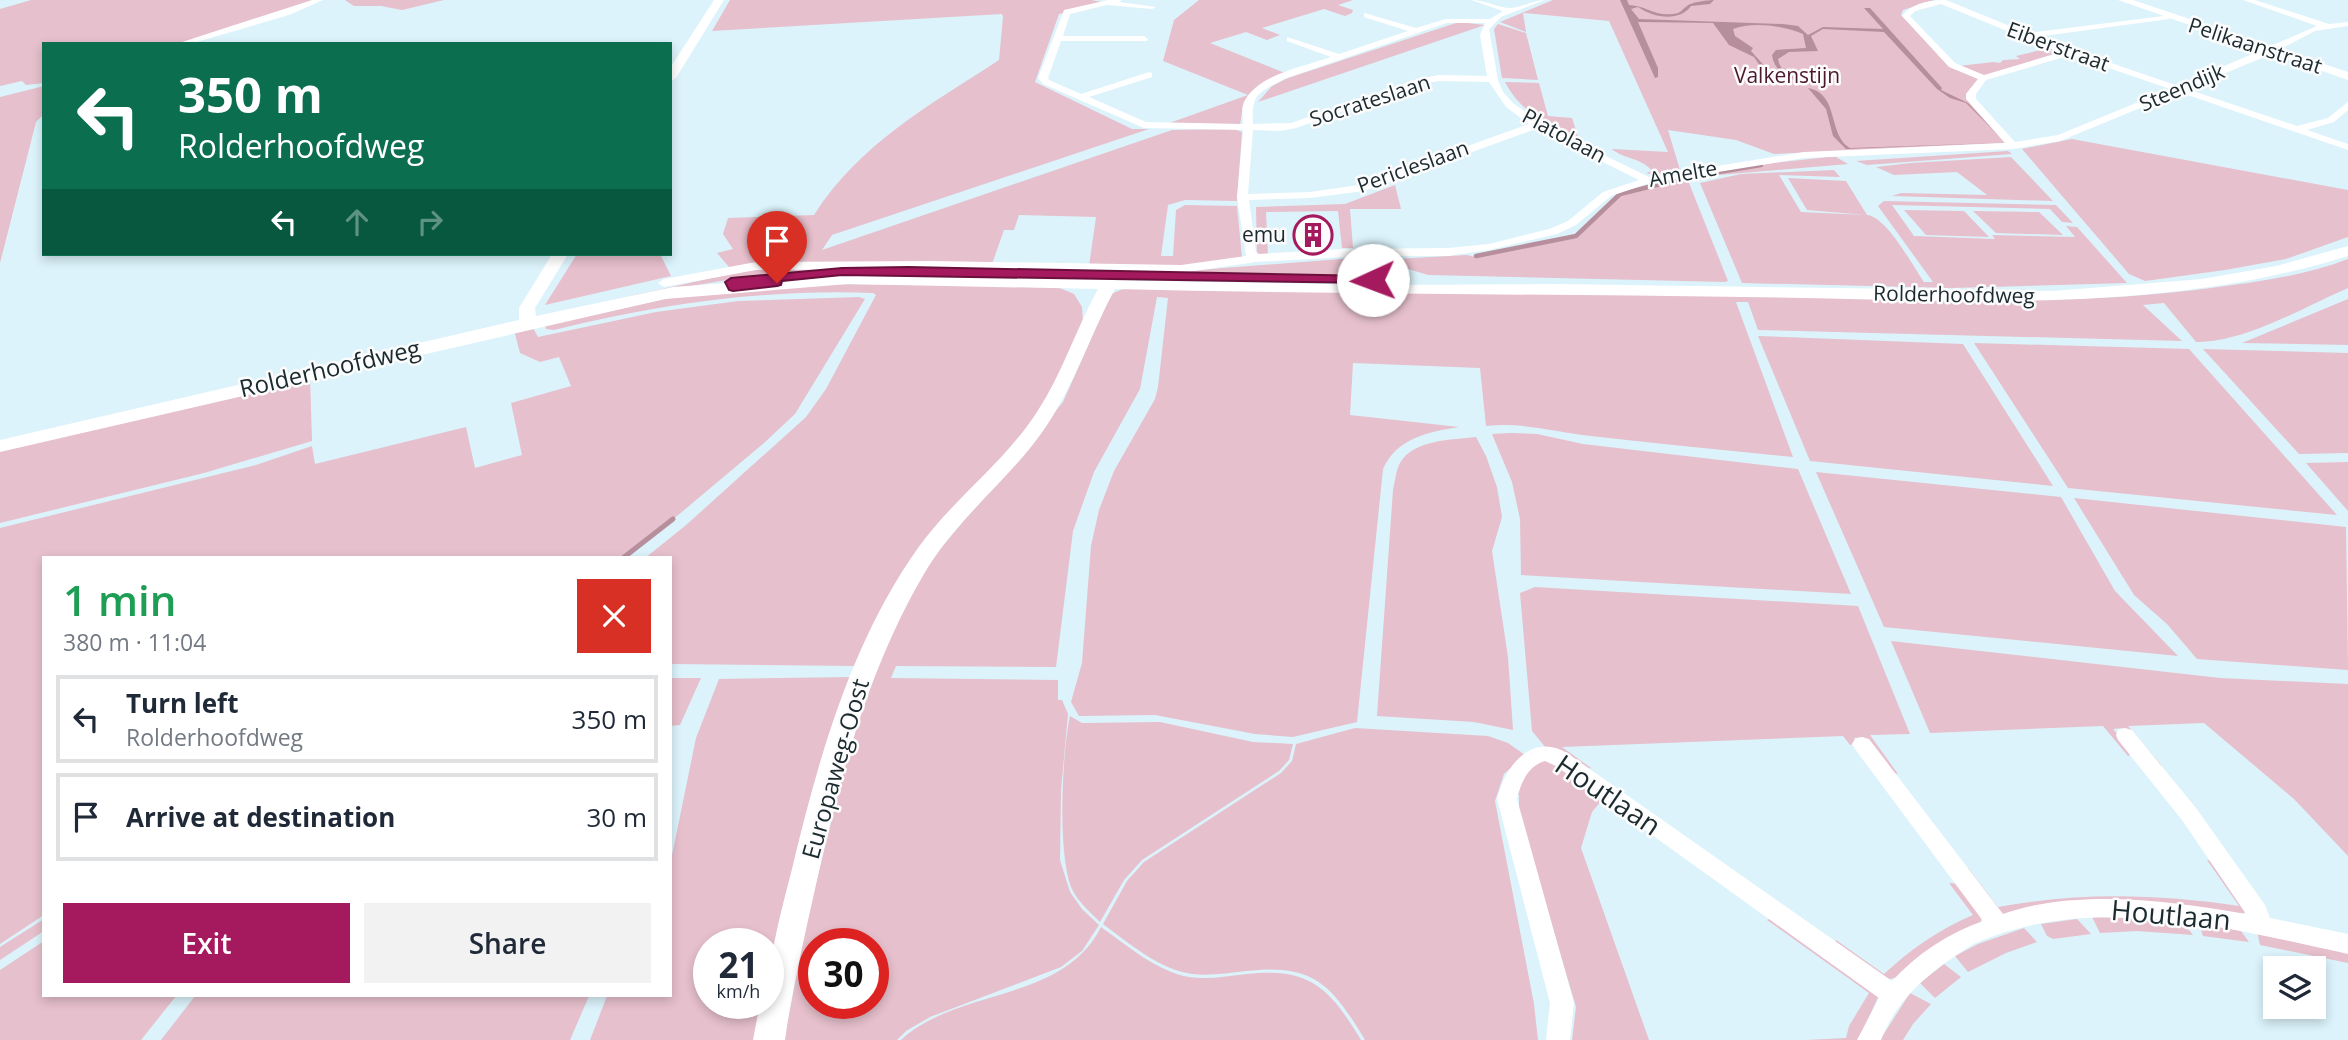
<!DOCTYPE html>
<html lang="en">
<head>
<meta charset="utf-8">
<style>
	:root { --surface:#fff; --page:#f2f2f3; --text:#1f2937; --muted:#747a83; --line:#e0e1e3; --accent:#a5195e }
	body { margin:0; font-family:"Open Sans",sans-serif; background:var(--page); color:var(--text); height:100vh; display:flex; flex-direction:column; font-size:26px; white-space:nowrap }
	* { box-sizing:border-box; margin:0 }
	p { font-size:23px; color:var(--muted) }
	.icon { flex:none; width:38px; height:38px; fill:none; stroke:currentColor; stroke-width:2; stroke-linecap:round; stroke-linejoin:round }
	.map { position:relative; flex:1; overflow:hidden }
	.side { position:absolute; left:42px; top:556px; width:630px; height:441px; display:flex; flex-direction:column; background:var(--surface); border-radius:0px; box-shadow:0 4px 10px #0003 }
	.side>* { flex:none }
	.top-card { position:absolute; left:42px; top:42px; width:630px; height:214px; border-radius:0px; box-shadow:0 4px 10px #0003; background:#0b6e4f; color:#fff; overflow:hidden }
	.tools { position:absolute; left:2263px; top:956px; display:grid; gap:14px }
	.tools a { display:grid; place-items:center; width:63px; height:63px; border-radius:0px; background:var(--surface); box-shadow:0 4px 10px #0003; font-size:35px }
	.speed { position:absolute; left:693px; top:928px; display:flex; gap:14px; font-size:35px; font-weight:700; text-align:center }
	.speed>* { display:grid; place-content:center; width:91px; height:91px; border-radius:50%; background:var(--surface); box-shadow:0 4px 10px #0003; line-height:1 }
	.speed small { font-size:18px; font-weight:400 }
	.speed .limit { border:10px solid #d22; background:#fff; color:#111 }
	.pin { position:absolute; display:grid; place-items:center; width:60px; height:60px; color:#fff; margin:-72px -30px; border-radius:50% 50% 50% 0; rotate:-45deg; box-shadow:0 0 7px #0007 }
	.pin .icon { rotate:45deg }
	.me { position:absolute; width:77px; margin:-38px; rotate:268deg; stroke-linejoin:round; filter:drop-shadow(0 0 5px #0008) }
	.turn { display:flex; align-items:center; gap:24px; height:147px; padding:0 21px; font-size:32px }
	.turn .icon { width:91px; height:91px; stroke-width:2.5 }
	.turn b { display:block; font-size:49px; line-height:60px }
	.lanes { display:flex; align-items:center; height:66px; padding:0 21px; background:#0003; justify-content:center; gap:35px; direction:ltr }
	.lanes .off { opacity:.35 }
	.round { display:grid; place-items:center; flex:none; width:74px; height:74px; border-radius:0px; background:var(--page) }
	.headline { display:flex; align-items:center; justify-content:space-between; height:119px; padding:0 21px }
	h1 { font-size:42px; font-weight:600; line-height:52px; color:#1e9e55 }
	.action { display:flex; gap:14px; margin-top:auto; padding:14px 21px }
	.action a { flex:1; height:80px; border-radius:0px; background:var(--accent); color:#fff; font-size:28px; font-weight:600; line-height:80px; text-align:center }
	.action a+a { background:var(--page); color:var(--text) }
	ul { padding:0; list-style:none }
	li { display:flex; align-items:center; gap:21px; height:88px; margin:0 14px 10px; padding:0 7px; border:4px solid var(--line); border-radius:0px }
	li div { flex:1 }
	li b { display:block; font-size:26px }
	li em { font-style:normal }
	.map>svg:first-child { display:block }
	.green { fill:#e6c0cc; fill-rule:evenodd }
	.water { fill:#b78f9c }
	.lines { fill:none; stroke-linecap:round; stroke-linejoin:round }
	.stream-far2 { stroke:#b78f9c; stroke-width:2.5 }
	.stream-far1 { stroke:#b78f9c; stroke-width:4.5 }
	.stream { stroke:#b78f9c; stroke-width:5 }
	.street { fill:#fff; fill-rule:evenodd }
	.secondary { fill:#fff; fill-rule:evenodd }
	.route { fill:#a5195e; stroke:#6b103d; stroke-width:2 }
	.labels { text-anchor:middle; stroke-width:5; stroke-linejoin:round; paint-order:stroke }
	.far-street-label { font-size:21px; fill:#1b2a2f; stroke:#fcfcfc }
	.far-park-label { font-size:21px; fill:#4c182e; stroke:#fcfcfc }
	.far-poi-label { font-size:21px; fill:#1b2a2f; stroke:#fcfcfc; text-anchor:end }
	.street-label { font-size:24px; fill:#1b2a2f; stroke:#fcfcfc }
	.near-street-label { font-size:28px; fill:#1b2a2f; stroke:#fcfcfc }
</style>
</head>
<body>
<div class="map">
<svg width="2348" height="1040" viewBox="0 0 2348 1040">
	<rect width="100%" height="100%" fill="#dcf3fb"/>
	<g class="green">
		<polygon points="31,0 315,0 292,10 177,44 44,44 44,83 26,85 22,81 0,86 0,9"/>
		<polygon points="345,0 444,0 402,10 381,6 354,6"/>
		<path d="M730,0h361l17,3 -49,11 -24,68 97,47h17l-317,106 -10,15 350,-120 62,-1 8,3 -5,69 -52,-1 -17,5 -7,51h12l3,-46 9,-5 52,1 5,51 -69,10 -84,-1 7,-49 -77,-2 -5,15h-10l-12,34 -263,3 -12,-14 16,-4 -10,-15 5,-16 86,-3c45,-71 116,-110 185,-155l4,-43 -1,-3 -290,17z"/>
		<polygon points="1199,0 1353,0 1338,5 1353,10 1352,13 1345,16 1324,9 1262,28 1280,35 1267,40 1246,32 1210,43 1285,73 1243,106 1240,125 1161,126 1248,95 1163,61 1174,20"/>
		<path d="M1553,0h381l-31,10 -2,5 49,50 28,14 -12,15 39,49 -231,11 -38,-14 -68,-10 12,40 -26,5 -8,-2 6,-2c-11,-14 -27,-11 -40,-22l56,3 -59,-131 -86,-8 3,19 -26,-10z"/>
		<polygon points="1459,22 1485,25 1258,102 1272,86 1288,78"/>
		<polygon points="1498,24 1526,33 1538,80 1502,78 1494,29"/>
		<polygon points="2049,48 2060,52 1984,76 1959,66 1993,62 2000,63 2003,60 2020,59 2016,56"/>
		<path d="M1505,82l34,1 9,33 24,2 7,22c-29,-14 -58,-27 -74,-58z"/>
		<polygon points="44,86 44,114 36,122 0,263 0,97"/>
		<polygon points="2072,139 2348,190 2348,237 2286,259 2225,270 2145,281 2129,274 2022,149"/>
		<polygon points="2008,151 2012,154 1867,165 1856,161"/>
		<polygon points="1828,157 1836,157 1848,164 1695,177 1773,163"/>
		<polygon points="2011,157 2053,201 1892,196 1901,193 1987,195 1957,172 1894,175 1876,167 1911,163"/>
		<path d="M1834,170l6,7 -61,-2 22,37 65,3 -59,-5 -19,-32 58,3 21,34c19,1 46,51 57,67h9l-55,-76 6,-5 172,4 17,18 -11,-1 -12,-13 -158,-4 22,31 81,3 -3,-4 83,2 -9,-11 11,1 50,56 -176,5 -209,-5 -42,-100 41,-9z"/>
		<polygon points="1683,180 1689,183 1728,281 1725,282 1428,275 1395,265 1378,263 1377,260 1467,255 1476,257 1577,238 1620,196 1642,188"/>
		<polygon points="1395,185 1401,209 1350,209 1353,248 1342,248 1338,211 1266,212 1268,256 1257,256 1256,207 1345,204"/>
		<polygon points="1904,210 1964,211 1989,237 1926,235"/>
		<polygon points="1973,211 2039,212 2063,235 1996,233"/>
		<polygon points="577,254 660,254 671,276 545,305"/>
		<polygon points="1341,259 1357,260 1363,265 1361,268 1351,271 1350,279 1171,272"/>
		<path d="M2348,259v29c-44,19 -104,55 -152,54l-32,-39 -21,2 39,36 -424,-11 -10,-28h-12l57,155c-67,-7 -135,-13 -202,-21 -36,-4 -68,-14 -105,-10l-6,-58 -127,-5 -3,52 109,12c-31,5 -62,11 -76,42l-26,253 -64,15 -38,-3 -100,-19 -76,1 -8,-14 11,-39 9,-117 8,-36 15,-39 41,-72 3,-12 10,-89 -11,-1 -17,92 -46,83 -21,59 -17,136 -160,-1 -5,12 167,2v20h4l6,14 -7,76 -1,70 10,32 12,17 17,16 -17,26 -21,16 -131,50 -24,14 -9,9h-113l25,-129 47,-189 30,-80 35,-66 20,-28 122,-146 48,-108 12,-5 18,-1c203,6 406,4 609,8 154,3 308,12 461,-8 46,-6 93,-12 137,-29zM814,943h59v60h-59z"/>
		<polygon points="752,269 846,269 744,277 622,298"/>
		<path d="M806,284l249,2 19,8 8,13 1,17 -7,19 -40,74 -134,157 -20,34 -28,58 -184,-2v-106h-25l40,-32 121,-109 20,-28 50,-94 -3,-2c-109,-4 -214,11 -319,37l-8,-1 -1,-4 139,-30z"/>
		<polygon points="859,297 865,299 795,414 764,443 627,558 44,558 44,915 0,944 0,528 256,465 312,446 315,464 466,427 475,468 522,455 511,403 571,386 559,357 540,362 520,353 514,330 533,328 538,337 656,312 738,301"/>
		<polygon points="2348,299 2348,345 2242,343"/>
		<polygon points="1758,336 1963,344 2053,486 1810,461"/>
		<polygon points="1974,343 2189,349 2337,515 2068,488"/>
		<polygon points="2203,349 2348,353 2348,453 2299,454"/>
		<polygon points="310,377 312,441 204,473 0,523 0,449"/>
		<polygon points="1511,433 1537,434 1583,444 1798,469 1851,594 1521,575 1520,519 1512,482 1492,434"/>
		<path d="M1476,437l10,19 11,31 5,30 -10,34 16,106 5,73 -39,-8 -97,-6 16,-226c2,-8 3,-20 7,-27 14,-24 52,-23 76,-26z"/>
		<polygon points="2348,462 2348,511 2306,463"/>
		<polygon points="1816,472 2061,497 2115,591 2178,656 1884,627"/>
		<polygon points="2074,498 2346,527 2348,670 2197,659 2167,624 2134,595"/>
		<polygon points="1535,587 1858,606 1910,734 1870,735 1898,774 1889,772 1863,737 1854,738 1857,743 1850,745 1843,736 1562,747 1591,768 1585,770 1546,748 1532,731 1520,593"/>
		<polygon points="1891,641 2220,678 2348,684 2348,856 2294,799 2204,723 2128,726 2162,766 2152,763 2123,728 2113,729 2134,753 2128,756 2103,726 1930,733"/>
		<polygon points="851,677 782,911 768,981 768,943 709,943 709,1003 764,1003 756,1040 590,1040 607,996 670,996 670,865 696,738 719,679"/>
		<polygon points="670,678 701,678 680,725 670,726"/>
		<path d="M1070,716l12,7 78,-1 93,20 40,2 -4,16 -10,11 -137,89 -18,20 -24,42c-10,-10 -22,-20 -28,-33 -15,-34 -10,-136 -2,-173z"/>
		<path d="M1355,728l133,8 20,7 17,12 -21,19 -9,27 39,203 4,36h-173c-33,-55 -51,-77 -119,-69 -18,2 -36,5 -54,3 -34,-5 -63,-31 -89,-50l24,-43 17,-19 137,-89 11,-12 4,-17z"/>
		<polygon points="1545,758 1644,822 1638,827 1601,801 1592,812 1581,848 1649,1040 1572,1040 1576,1007 1519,814 1519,795 1513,793 1522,774"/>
		<path d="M2207,860l11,2 29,48 -3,3 -241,1 -40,-42 5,-4 30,39c81,-15 159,-13 241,-1z"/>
		<path d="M1949,883l11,1 22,34 -2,5 -82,54 -12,3 -51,-33 1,-7 48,34c27,-25 54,-44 89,-59z"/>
		<polygon points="1775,916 1878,997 1859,1040 1807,1040 1846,1038 1849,1026 1869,993 1767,920"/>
		<polygon points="2092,917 2181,920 2193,935 2137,931 2100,933"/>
		<polygon points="44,919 44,931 0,960 0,947"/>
		<polygon points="2077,919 2091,934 2053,939 2047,936 2041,924"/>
		<polygon points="2198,922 2238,927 2249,942 2203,936"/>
		<path d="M1101,927c27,19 55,44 88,50 19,3 39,-1 58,-3 64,-7 83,15 114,66h-460c57,-53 162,-37 200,-113z"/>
		<polygon points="2024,928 2037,942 2006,953 1968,972 1955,956 1978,944"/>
		<polygon points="2257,931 2348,950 2348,963 2260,945"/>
		<polygon points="44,941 44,996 176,996 141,1040 0,1040 0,970"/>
		<polygon points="1944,964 1961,977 1935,998 1920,983"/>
		<polygon points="1910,993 1931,1004 1913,1024 1903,1040 1880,1040"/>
		<polygon points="195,996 589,996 570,1040 161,1040"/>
	</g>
	<g class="water">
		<path d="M1620,0h7l2,5c18,1 24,11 44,9 9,-1 8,-4 14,-8 4,-4 22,-6 27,-6l-4,4 -19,2c-11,16 -38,12 -53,1l-7,2 8,10 144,5 15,2 10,9 15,-8 60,2 -19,-21h6l72,80 -1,2 27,13 30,32 -32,-32 -16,-5 -13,-9 -53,-57 -61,-3 -12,7 7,15 -29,1 -11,7c4,22 28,18 44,25l-3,1c-19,-1 -44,-8 -47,-30l4,-5 30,-2 -3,-14c-19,-8 -50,-13 -70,-5l2,7 18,12 -2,3 18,20 18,13 -25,-15 -8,-12 -25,-12 -16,-22 -75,-1 20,46v9l-3,1z"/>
		<path d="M1808,88c32,6 19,46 42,60l147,-5 -151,6 -13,-13 -7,-27z"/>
	</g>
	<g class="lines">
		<polyline class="stream-far2" points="1757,166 1761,165"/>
		<g class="stream-far1">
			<polyline points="1689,177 1761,165"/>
			<polyline points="1476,256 1576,236 1620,194 1681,179"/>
		</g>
		<polyline class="stream" points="623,558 673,519"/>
		<g class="street">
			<polygon points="312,0 323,0 289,15 190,44 176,44"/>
			<path d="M1108,0h14l-3,2 37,5 -4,2 -45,-4 -37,9 -7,22h81l4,3 -1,2h-86l-13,37 1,2 32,14 68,-22 3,1v4l-63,20 57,25 97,2c0,-7 -2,-15 1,-22 14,-28 59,-35 87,-45l-44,-16v-4l52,17 69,-23 -44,-14v-4l52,15 30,-9h44l13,-8 -32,-11c14,0 27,8 40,8 12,-1 22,-8 34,-8l-44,17 -12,12 9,51 5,12 10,11 35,25 101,49 155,-25 201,-9 -39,-44v-5l12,-15 -29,-12 -47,-51c10,-13 28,-16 44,-16l81,33 145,-18 -3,4 -133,18 142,49 139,-60 -74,-26h12l74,24 19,-2v4l-33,5 -46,24 -82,34 110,37 31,-8 20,-16v8l-14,12 -27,8 41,14v6l-169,-58 -119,49 -47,8 -209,9 -154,25 -39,13 -35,29 -19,9 -68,16 -41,6h-74l8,34 -6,4 -6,-4 -7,-34 -107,6 -75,11 -249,-4 -176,1 -92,17 -6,-4 6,-4 92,-17 176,-1 249,4 65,-9 -9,-59 6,-67 -99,-2 -101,-44 -5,-6 26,-68zM1941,4l108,44 13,4 -78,23 -29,-12 -45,-47 5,-5zM1447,23h38l-5,12 7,41 -48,-1 -21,4 -127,44 -38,1c-2,-31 6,-31 31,-45zM2071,55l99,34 -112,46 -43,7 -39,-43v-5l10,-14zM1439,81l50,1 17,25 23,17 -170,61 -49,7 -62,2 5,-64 27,1 16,-3 124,-44zM1536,129l103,51 -36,12 -35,29 -19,8 -60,15 -41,4 -105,1 -84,5 -3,-2 -7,-52 61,-2 54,-7z"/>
			<path d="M2125,728l7,2 64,78 69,97 5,13 78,16v20c-118,-26 -256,-62 -372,-11 -11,5 -21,14 -31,20 -28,20 -52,45 -64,77h-24l22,-42 -323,-232 -11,-5c-17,5 -24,21 -28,38l57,204 -4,37h-24l4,-37 -53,-204c8,-33 34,-67 70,-46l325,228c25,-27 56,-48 91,-60l-128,-172 -3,-5 3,-5 7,-2 7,2 134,175c73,-26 169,-13 243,0l-64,-94 -64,-80 -2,-5 2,-5z"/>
		</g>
		<g class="secondary">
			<polygon points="714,0 724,0 676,78 670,82 670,68"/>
			<polygon points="2118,0 2133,0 2348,72 2348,80"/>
			<path d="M2348,246v10c-196,61 -403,43 -605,41 -210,-3 -419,-3 -628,-8 -26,48 -41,98 -72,142 -36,51 -88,89 -119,143 -57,97 -85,206 -109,315 -11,50 -23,100 -30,151h-32l7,-37h8c0,-45 12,-87 23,-130 27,-113 59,-229 127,-325 35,-49 86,-85 119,-136 25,-38 39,-83 61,-123l-250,-5 -183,15 -665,153v-12l519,-120v-12l33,-54h16l-33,54 1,8 137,-29 175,-13 249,5 -3,-4 8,-5 6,2 6,8 262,5 179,-1 498,7 149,-12 74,-13z"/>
		</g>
	</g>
	<polygon class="route" points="908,267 1373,276 1379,280 1373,283 842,275 782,281 781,285 777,286 733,291 729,290 725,282 731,278 842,268"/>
	<defs>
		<g id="building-ring" transform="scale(2.0125)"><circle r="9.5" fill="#fcfcfc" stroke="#a5195e" stroke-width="1.5"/><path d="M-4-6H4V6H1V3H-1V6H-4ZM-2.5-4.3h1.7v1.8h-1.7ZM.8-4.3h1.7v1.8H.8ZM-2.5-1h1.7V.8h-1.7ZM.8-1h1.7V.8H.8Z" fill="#a5195e"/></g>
	</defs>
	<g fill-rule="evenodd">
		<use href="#building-ring" x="1313" y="235"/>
	</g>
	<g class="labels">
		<g class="far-street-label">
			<text transform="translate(2255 46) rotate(18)" y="7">Pelikaanstraat</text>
			<text transform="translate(2058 47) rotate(20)" y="7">Eiberstraat</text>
			<text transform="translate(2182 88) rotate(-23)" y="7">Steendijk</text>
			<text transform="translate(1370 101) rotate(-18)" y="7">Socrateslaan</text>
			<text transform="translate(1564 136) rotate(28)" y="7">Platolaan</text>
			<text transform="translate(1413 167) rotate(-20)" y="7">Pericleslaan</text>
			<text transform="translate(1683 174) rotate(-10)" y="7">Amelte</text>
			<text transform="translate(1954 295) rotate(1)" y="7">Rolderhoofdweg</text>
		</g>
		<g class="far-park-label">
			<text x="1787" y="83">Valkenstijn</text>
		</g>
		<g class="far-poi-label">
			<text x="1286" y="242">emu</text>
		</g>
		<g class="street-label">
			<text transform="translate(330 369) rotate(-13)" y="8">Rolderhoofdweg</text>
			<text transform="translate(836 769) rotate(-74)" y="8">Europaweg-Oost</text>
		</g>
		<g class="near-street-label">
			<text transform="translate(1608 795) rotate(34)" y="10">Houtlaan</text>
			<text transform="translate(2171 915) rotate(5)" y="10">Houtlaan</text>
		</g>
	</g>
</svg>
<div class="tools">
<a><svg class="icon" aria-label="layers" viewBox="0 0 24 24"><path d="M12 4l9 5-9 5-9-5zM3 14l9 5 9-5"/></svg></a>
</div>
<div class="speed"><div>21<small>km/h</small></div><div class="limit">30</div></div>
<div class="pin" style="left:777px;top:283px;background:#d93025"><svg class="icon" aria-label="arrive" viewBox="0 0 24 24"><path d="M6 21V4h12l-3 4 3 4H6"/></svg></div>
<svg class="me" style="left:1373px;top:280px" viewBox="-20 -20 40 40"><circle r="19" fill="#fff"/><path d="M0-13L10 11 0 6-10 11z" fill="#a5195e"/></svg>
<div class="top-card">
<div class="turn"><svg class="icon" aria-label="left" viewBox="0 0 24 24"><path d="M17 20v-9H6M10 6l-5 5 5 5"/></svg><div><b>350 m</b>Rolderhoofdweg</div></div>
<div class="lanes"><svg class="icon" aria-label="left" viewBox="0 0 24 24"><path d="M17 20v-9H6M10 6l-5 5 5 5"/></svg><svg class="icon off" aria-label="ahead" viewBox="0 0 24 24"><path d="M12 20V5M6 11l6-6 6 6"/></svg><svg class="icon off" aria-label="right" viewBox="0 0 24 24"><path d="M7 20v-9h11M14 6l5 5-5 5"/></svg></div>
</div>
<section class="side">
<div class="headline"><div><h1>1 min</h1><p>380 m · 11:04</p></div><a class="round" style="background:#d93025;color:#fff"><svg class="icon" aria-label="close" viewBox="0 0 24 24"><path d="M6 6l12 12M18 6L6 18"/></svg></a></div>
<ul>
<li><svg class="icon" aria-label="left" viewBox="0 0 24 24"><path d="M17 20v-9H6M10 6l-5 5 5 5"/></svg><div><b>Turn left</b><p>Rolderhoofdweg</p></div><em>350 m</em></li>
<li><svg class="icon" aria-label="arrive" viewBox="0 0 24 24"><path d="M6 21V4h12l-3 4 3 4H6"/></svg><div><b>Arrive at destination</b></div><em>30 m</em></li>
</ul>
<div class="action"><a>Exit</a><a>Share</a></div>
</section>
</div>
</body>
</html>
